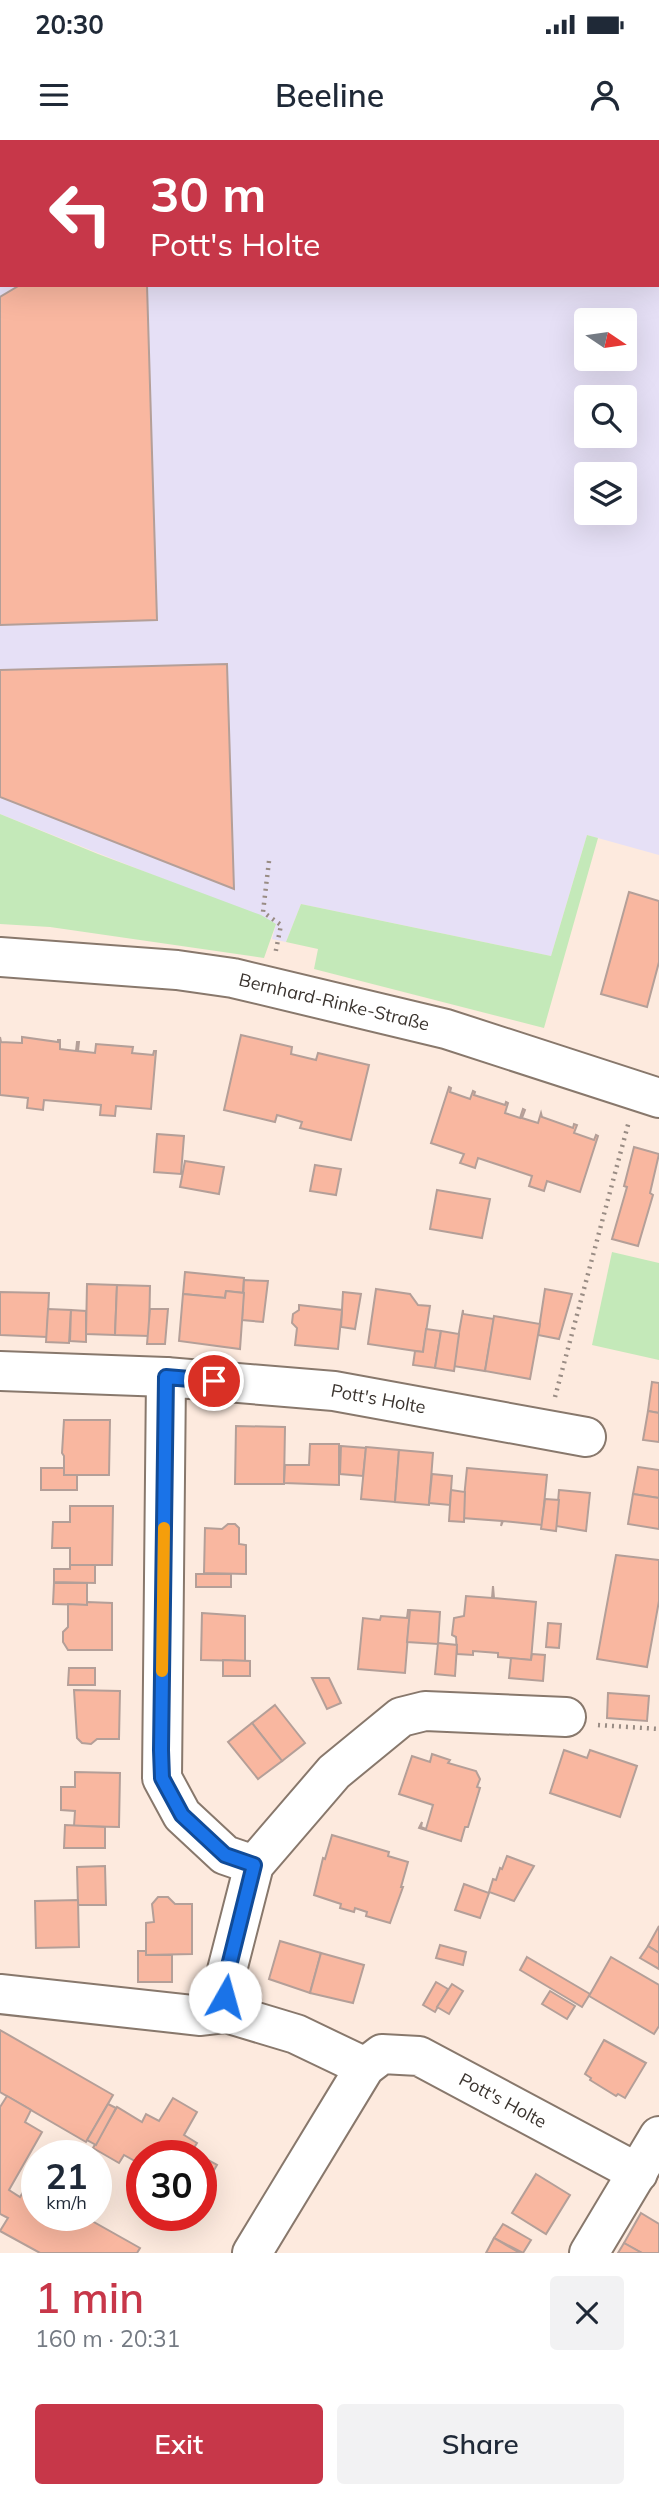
<!DOCTYPE html>
<html lang="en">
<head>
<meta charset="utf-8">
<style>
	:root { --surface:#fff; --page:#f2f2f3; --text:#1f2937; --muted:#747a83; --accent:#c73749 }
	body { margin:0; font-family:Mulish,sans-serif; background:var(--page); color:var(--text); height:100vh; display:flex; flex-direction:column; font-size:26px; white-space:nowrap }
	* { box-sizing:border-box; margin:0 }
	p { font-size:23px; color:var(--muted) }
	.icon { flex:none; width:38px; height:38px; fill:none; stroke:currentColor; stroke-width:2; stroke-linecap:round; stroke-linejoin:round }
	.map { position:relative; height:2113px; overflow:hidden }
	.details { display:flex; flex-direction:column; background:var(--surface); flex:1 }
	.details>* { flex:none }
	.top-card { position:absolute; left:0px; top:0px; width:660px; height:147px; box-shadow:0 7px 28px #0002; background:#c73749; color:#fff; overflow:hidden }
	.needle { width:46px; rotate:103deg }
	.buttons { position:absolute; left:574px; top:168px; display:grid; gap:14px }
	.buttons a { display:grid; place-items:center; width:63px; height:63px; border-radius:7px; background:var(--surface); box-shadow:0 7px 28px #0002; font-size:35px }
	.speed { position:absolute; left:21px; top:2000px; display:flex; gap:14px; font-size:35px; font-weight:700; text-align:center }
	.speed>* { display:grid; place-content:center; width:91px; height:91px; border-radius:50%; background:var(--surface); box-shadow:0 7px 28px #0002; line-height:1 }
	.speed small { font-size:18px; font-weight:400 }
	.speed .limit { border:10px solid #d22; background:#fff; color:#111 }
	.pin { position:absolute; display:grid; place-items:center; width:60px; height:60px; color:#fff; margin:-30px; border:4px solid #fff; border-radius:50%; box-shadow:0 2px 7px #0007 }
	.me { position:absolute; width:77px; margin:-38px; rotate:7deg; stroke-linejoin:round; filter:drop-shadow(0 0 5px #0008) }
	.turn { display:flex; align-items:center; gap:24px; height:147px; padding:0 35px; font-size:32px }
	.turn .icon { width:91px; height:91px; stroke-width:2.5 }
	.turn b { display:block; font-size:49px; line-height:60px }
	.round { display:grid; place-items:center; flex:none; width:74px; height:74px; border-radius:7px; background:var(--page) }
	.overview { display:flex; align-items:center; justify-content:space-between; height:119px; padding:0 35px }
	h1 { font-size:42px; font-weight:600; line-height:52px; color:var(--accent) }
	.action { display:flex; gap:14px; margin-top:auto; padding:14px 35px }
	.action a { flex:1; height:80px; border-radius:7px; background:var(--accent); color:#fff; font-size:28px; font-weight:600; line-height:80px; text-align:center }
	.action a+a { background:var(--page); color:var(--text) }
	.status { display:flex; justify-content:space-between; align-items:center; height:49px; padding:0 35px; background:var(--surface); direction:ltr }
	.status svg { height:19px; fill:currentColor }
	header { display:flex; justify-content:space-between; align-items:center; height:91px; padding:0 35px; background:var(--surface); font-size:32px; font-weight:600 }
	.map>svg:first-child { display:block }
	.industrial { fill:#e6e0f6; fill-rule:evenodd }
	.green { fill:#c4e9b9 }
	.building { fill:#f9b7a0; stroke:#b49f98; stroke-width:2 }
	.lines { fill:none; stroke-linecap:round; stroke-linejoin:round }
	.minor-casing { stroke:#88786c; stroke-width:42 }
	.path { stroke:#998c84; stroke-width:4.5; stroke-dasharray:2 5; stroke-linecap:butt }
	.minor { stroke:#fff; stroke-width:38 }
	.route-casing { stroke:#114b97; stroke-width:18 }
	.route { stroke:#1a73e8; stroke-width:12 }
	.slow { stroke:#f59e0b; stroke-width:12 }
	.labels { text-anchor:middle; stroke-width:7; stroke-linejoin:round; paint-order:stroke }
	.street-label { font-size:18px; fill:#3b342f; stroke:#fff }
</style>
</head>
<body>
<div class="status"><b>20:30</b><svg viewBox="0 0 49 12"><path d="M0 12V9h3v3zM5 12V6h3v6zM10 12V3h3v9zM15 12V0h3v12zM26 1h20v11H26zM47 4h2v5h-2z"/></svg></div>
<header><svg class="icon" aria-label="menu" viewBox="0 0 24 24"><path d="M4 6h16M4 12h16M4 18h16"/></svg>Beeline<svg class="icon" aria-label="person" viewBox="0 0 24 24"><circle cx="12" cy="8" r="4"/><path d="M4 21q1-7 8-7t8 7"/></svg></header>
<div class="map">
<svg width="659" height="2113" viewBox="0 0 659 2113">
	<rect width="100%" height="100%" fill="#fdeade"/>
	<path class="industrial" d="M0,0h659v715l-72,-20 -36,121 -250,-52 -15,38 -14,-3 4,-15 -276,-110zM2,2h656v143h-656zM586,180h39v39h-39zM586,257h39v39h-39zM586,334h39v39h-39z"/>
	<g class="green">
		<polygon points="0,674 98,714 261,775 276,784 264,818 50,787 0,784"/>
		<polygon points="587,695 598,698 544,888 314,829 318,809 286,802 301,764 551,816"/>
		<polygon points="612,1112 659,1123 659,1220 592,1205"/>
	</g>
	<g class="building">
		<polygon points="0,0 64,0 2,2 0,38"/>
		<polygon points="20,145 147,145 157,480 0,485 0,157"/>
		<polygon points="227,524 234,749 0,657 0,530"/>
		<polygon points="629,752 659,761 659,822 647,867 601,854"/>
		<polygon points="241,895 292,907 291,914 316,920 318,913 369,925 351,1000 300,988 302,982 277,975 275,982 224,970"/>
		<polygon points="0,897 1,902 22,903 22,897 58,902 58,900 60,900 60,909 76,911 77,902 79,902 78,911 95,913 96,904 133,907 132,913 153,915 154,911 156,911 151,969 116,966 115,976 100,975 101,965 44,960 43,970 27,968 28,958 0,955"/>
		<polygon points="449,947 451,948 450,952 470,959 473,951 475,952 474,955 505,965 506,962 508,963 505,973 520,978 523,969 525,970 522,978 538,983 541,973 542,977 573,988 574,984 577,985 574,993 594,1000 596,995 598,996 580,1052 547,1041 544,1051 529,1046 532,1036 478,1018 475,1028 460,1023 464,1014 431,1003"/>
		<polygon points="157,994 184,996 181,1034 154,1032"/>
		<polygon points="634,1007 659,1014 650,1053 653,1055 638,1106 612,1099 627,1047 624,1046"/>
		<polygon points="185,1021 224,1027 219,1054 180,1047"/>
		<polygon points="315,1025 341,1029 336,1055 310,1051"/>
		<polygon points="437,1050 490,1059 482,1098 430,1089"/>
		<polygon points="185,1132 244,1138 243,1153 226,1151 225,1158 183,1154"/>
		<polygon points="244,1140 268,1141 263,1182 242,1180"/>
		<polygon points="87,1144 117,1145 115,1195 86,1194"/>
		<polygon points="117,1145 150,1146 149,1196 115,1195"/>
		<polygon points="376,1149 410,1154 418,1165 430,1166 423,1212 368,1204"/>
		<polygon points="545,1149 572,1154 559,1199 538,1195"/>
		<polygon points="226,1151 244,1153 240,1209 179,1201 183,1154 225,1158"/>
		<polygon points="0,1152 49,1153 47,1197 0,1195"/>
		<polygon points="343,1152 361,1154 355,1189 341,1187"/>
		<polygon points="299,1165 342,1170 338,1209 295,1205 297,1188 292,1183 293,1174 299,1170"/>
		<polygon points="48,1169 71,1170 69,1203 46,1202"/>
		<polygon points="150,1169 168,1169 165,1204 147,1204"/>
		<polygon points="71,1170 86,1171 86,1202 70,1201"/>
		<polygon points="463,1170 463,1174 494,1179 485,1231 453,1226"/>
		<polygon points="494,1176 540,1184 530,1239 485,1231"/>
		<polygon points="426,1189 441,1191 435,1228 413,1225 415,1211 423,1212"/>
		<polygon points="441,1191 459,1194 454,1231 435,1228"/>
		<polygon points="652,1242 659,1243 659,1273 648,1271"/>
		<polygon points="648,1271 659,1273 659,1302 643,1300"/>
		<polygon points="64,1280 110,1280 109,1335 64,1335 64,1316 62,1313"/>
		<polygon points="236,1286 285,1287 284,1344 235,1344"/>
		<polygon points="310,1304 339,1304 339,1345 284,1343 285,1325 309,1325"/>
		<polygon points="341,1306 366,1308 363,1336 340,1334"/>
		<polygon points="366,1307 399,1310 395,1362 361,1359"/>
		<polygon points="399,1310 433,1313 429,1365 395,1362"/>
		<polygon points="638,1327 659,1330 659,1358 633,1354"/>
		<polygon points="41,1328 64,1328 64,1335 77,1335 77,1350 41,1350"/>
		<polygon points="467,1328 547,1335 542,1385 503,1381 501,1386 502,1381 462,1378"/>
		<polygon points="432,1334 452,1336 450,1365 429,1363"/>
		<polygon points="451,1350 465,1352 464,1382 449,1381"/>
		<polygon points="559,1350 590,1353 586,1391 556,1386"/>
		<polygon points="633,1354 659,1358 659,1389 628,1384"/>
		<polygon points="545,1359 559,1360 556,1391 541,1389"/>
		<polygon points="70,1366 113,1366 112,1425 70,1425 70,1408 52,1408 53,1382 70,1382"/>
		<polygon points="228,1384 235,1384 239,1388 239,1404 246,1405 246,1434 204,1433 205,1388 222,1389"/>
		<polygon points="616,1415 659,1420 659,1461 647,1527 597,1519"/>
		<polygon points="70,1425 95,1425 95,1443 54,1442 54,1429 70,1429"/>
		<rect x="196" y="1434" width="35" height="13"/>
		<polygon points="54,1443 87,1443 87,1465 53,1464"/>
		<polygon points="493,1446 494,1458 536,1462 531,1520 498,1517 498,1513 473,1511 473,1515 457,1514 456,1497 452,1495 454,1478 464,1476 466,1456 492,1458"/>
		<polygon points="87,1462 112,1463 112,1510 68,1510 63,1502 63,1492 68,1487 68,1464 87,1465"/>
		<polygon points="408,1470 410,1470 405,1533 358,1529 363,1478 380,1480 381,1476 407,1478"/>
		<polygon points="410,1470 440,1472 438,1504 407,1502"/>
		<polygon points="202,1473 245,1476 245,1521 201,1520"/>
		<polygon points="548,1483 561,1484 559,1508 546,1507"/>
		<polygon points="438,1503 457,1505 455,1536 435,1534"/>
		<polygon points="532,1514 545,1515 543,1541 509,1538 511,1518 531,1520"/>
		<polygon points="223,1520 250,1521 250,1536 223,1536"/>
		<polygon points="69,1528 95,1528 95,1545 68,1545"/>
		<polygon points="312,1538 329,1538 341,1563 327,1569"/>
		<polygon points="74,1550 120,1551 119,1599 97,1599 91,1604 82,1603 77,1598"/>
		<polygon points="608,1553 649,1556 647,1581 607,1578"/>
		<polygon points="275,1565 305,1603 282,1621 252,1583"/>
		<polygon points="252,1583 282,1621 258,1639 228,1602"/>
		<polygon points="564,1610 587,1618 590,1610 637,1626 620,1677 550,1653"/>
		<polygon points="432,1614 450,1620 448,1623 476,1631 480,1639 477,1647 480,1648 468,1687 465,1687 461,1701 419,1688 422,1682 421,1687 426,1689 433,1665 399,1654 412,1616 430,1622"/>
		<polygon points="75,1632 120,1633 119,1687 74,1686 75,1671 61,1670 61,1647 75,1647"/>
		<polygon points="65,1685 105,1687 105,1708 64,1708"/>
		<polygon points="332,1695 389,1712 388,1716 408,1722 401,1747 403,1747 390,1783 366,1776 367,1772 355,1768 354,1772 340,1768 341,1764 314,1755 323,1718 325,1719"/>
		<polygon points="507,1716 534,1726 514,1761 489,1752 493,1739 496,1740 500,1728 502,1729"/>
		<polygon points="105,1726 106,1765 78,1765 77,1727"/>
		<polygon points="464,1744 489,1753 480,1778 455,1770"/>
		<polygon points="158,1757 168,1757 175,1764 192,1764 192,1814 146,1815 146,1783 154,1782 152,1764"/>
		<polygon points="78,1760 79,1807 36,1808 35,1761"/>
		<polygon points="659,1786 659,1813 648,1806"/>
		<polygon points="280,1801 321,1813 310,1853 269,1839"/>
		<polygon points="440,1805 466,1812 463,1825 436,1818"/>
		<polygon points="648,1806 659,1813 659,1829 640,1818"/>
		<polygon points="138,1811 146,1811 146,1815 172,1815 172,1842 138,1842"/>
		<polygon points="321,1813 364,1825 353,1863 310,1853"/>
		<polygon points="527,1817 590,1854 582,1867 520,1830"/>
		<polygon points="611,1817 659,1845 659,1886 654,1894 589,1856"/>
		<polygon points="436,1842 448,1849 435,1872 423,1865"/>
		<polygon points="452,1844 463,1851 449,1874 437,1867"/>
		<polygon points="550,1851 575,1866 567,1879 542,1864"/>
		<polygon points="0,1890 113,1955 86,2002 0,1952"/>
		<polygon points="604,1900 646,1923 625,1958 618,1954 616,1956 590,1940 591,1938 585,1934"/>
		<polygon points="7,1956 31,1970 25,1982 42,1992 9,2050 20,2057 28,2044 37,2049 37,2076 83,2076 140,2108 137,2113 40,2113 0,2091 8,2078 0,2074 0,1967"/>
		<polygon points="173,1958 197,1972 184,1995 197,2003 192,2011 217,2025 201,2053 201,2016 142,2016 142,2025 124,2015 119,2023 93,2008 117,1967 142,1982 146,1974 159,1981"/>
		<polygon points="108,1964 116,1968 96,2005 87,2000"/>
		<polygon points="536,2034 570,2055 546,2094 512,2073"/>
		<polygon points="641,2073 659,2084 659,2113 642,2113 624,2103"/>
		<polygon points="503,2084 531,2100 523,2113 494,2098"/>
		<polygon points="494,2098 520,2113 486,2113"/>
		<polygon points="624,2103 642,2113 618,2113"/>
	</g>
	<g class="lines">
		<g class="minor-casing">
			<g id="minor">
				<polyline points="629,0 629,2"/>
				<polyline points="307,2 307,0"/>
				<polyline points="658,59 659,59"/>
				<polyline points="0,83 2,82"/>
				<path id="s1" d="M0,817l177,13 56,8 213,51 213,69"/>
				<polyline points="0,1231 166,1237"/>
				<path id="s2" d="M254,1725l-29,-10 -43,-40 -20,-37 4,-401 168,14 252,46"/>
				<polyline points="0,1854 201,1876 226,1873 296,1894 365,1927"/>
				<polyline points="226,1873 224,1842 254,1725 334,1632 401,1577 425,1571 566,1577"/>
				<path id="s3" d="M252,2113l113,-186 17,-13 37,2 219,117"/>
				<polyline points="589,2113 659,1996"/>
			</g>
		</g>
		<g class="path">
			<polyline points="269,721 263,772 281,785 275,815"/>
			<polyline points="555,1257 629,981"/>
			<polyline points="598,1585 659,1589"/>
		</g>
		<use href="#minor" class="minor"/>
	</g>
	<g class="lines">
		<g class="route-casing">
			<polyline id="route" points="214,1241 166,1237 161,1610 162,1638 182,1675 225,1715 254,1725 225,1842 225,1857"/>
		</g>
		<use href="#route" class="route"/>
		<polyline class="slow" points="162,1531 164,1388"/>
	</g>
	<g class="labels">
		<g class="street-label">
			<text dy="6" stroke="none"><textPath href="#s1" startOffset="338">Bernhard-Rinke-Straße</textPath></text>
			<text dy="6" stroke="none"><textPath href="#s2" startOffset="746">Pott's Holte</textPath></text>
			<text dy="6" stroke="none"><textPath href="#s3" startOffset="371">Pott's Holte</textPath></text>
		</g>
	</g>
</svg>
<div class="buttons">
<a><svg class="needle" viewBox="-14 -14 28 28"><path d="M0-13l5 13h-10z" fill="#e53935"/><path d="M0 13l5-13h-10z" fill="#747a83"/></svg></a>
<a><svg class="icon" aria-label="search" viewBox="0 0 24 24"><circle cx="10" cy="10" r="6"/><path d="M15 15l6 6"/></svg></a>
<a><svg class="icon" aria-label="layers" viewBox="0 0 24 24"><path d="M12 4l9 5-9 5-9-5zM3 14l9 5 9-5"/></svg></a>
</div>
<div class="speed"><div>21<small>km/h</small></div><div class="limit">30</div></div>
<div class="pin" style="left:214px;top:1241px;background:#d93025"><svg class="icon" aria-label="arrive" viewBox="0 0 24 24"><path d="M6 21V4h12l-3 4 3 4H6"/></svg></div>
<svg class="me" style="left:225px;top:1857px" viewBox="-20 -20 40 40"><circle r="19" fill="#fff"/><path d="M0-13L10 11 0 6-10 11z" fill="#1a73e8"/></svg>
<div class="top-card">
<div class="turn"><svg class="icon" aria-label="left" viewBox="0 0 24 24"><path d="M17 20v-9H6M10 6l-5 5 5 5"/></svg><div><b>30 m</b>Pott's Holte</div></div>
</div>
</div>
<section class="details">
<div class="overview"><div><h1>1 min</h1><p>160 m · 20:31</p></div><a class="round"><svg class="icon" aria-label="close" viewBox="0 0 24 24"><path d="M6 6l12 12M18 6L6 18"/></svg></a></div>
<div class="action"><a>Exit</a><a>Share</a></div>
</section>
</body>
</html>
